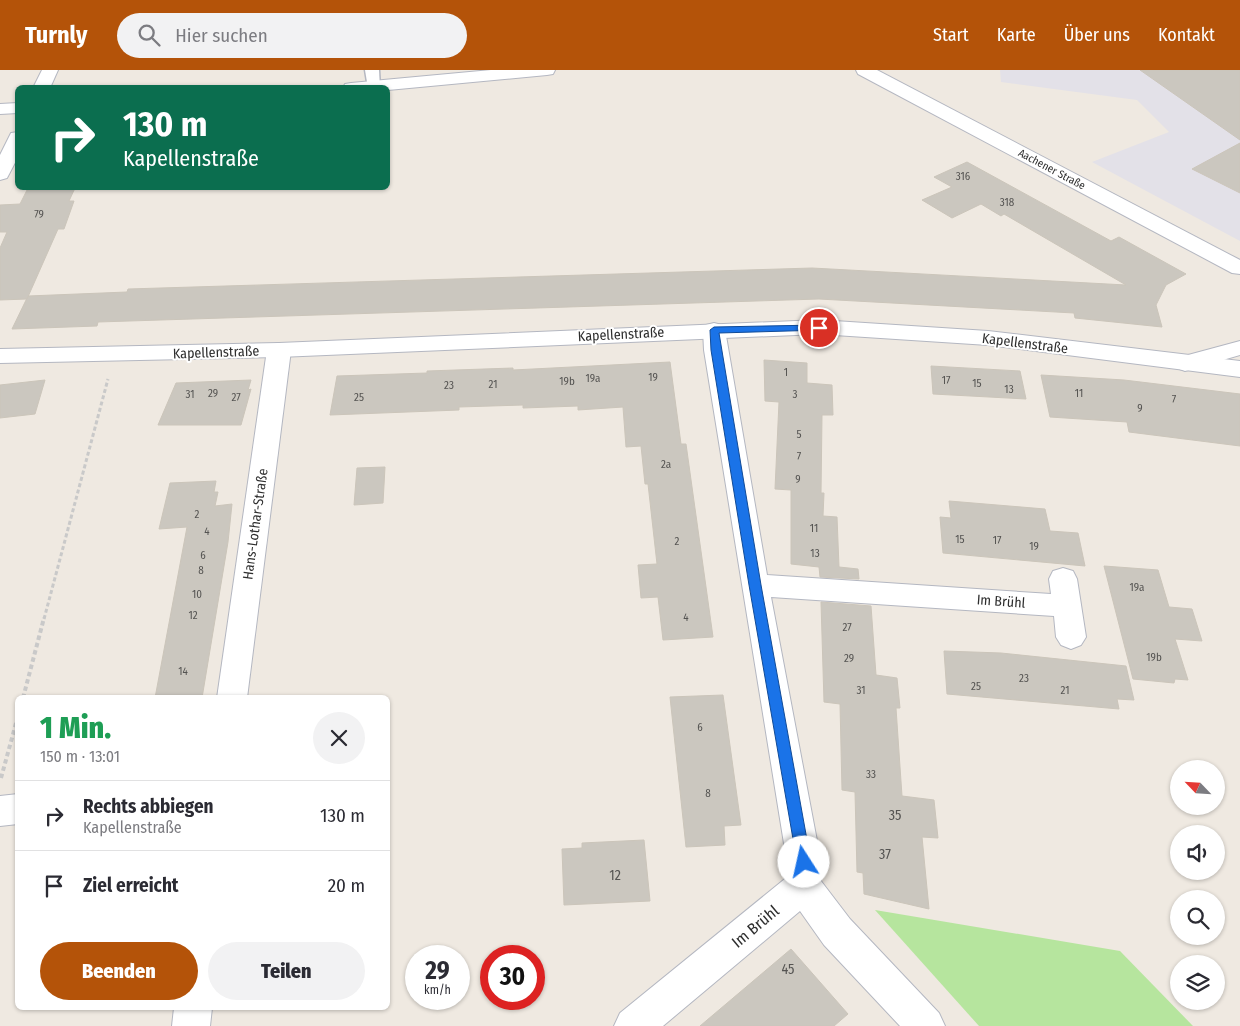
<!DOCTYPE html>
<html lang="de">
<head>
<meta charset="utf-8">
<style>
	:root { --surface:#fff; --page:#f2f2f3; --text:#2b2b33; --muted:#7c7c81; --line:#e1e1e2; --accent:#b45309 }
	body { margin:0; font-family:"Fira Sans Condensed",sans-serif; background:var(--page); color:var(--text); height:100vh; display:flex; flex-direction:column; font-size:19px; white-space:nowrap }
	* { box-sizing:border-box; margin:0 }
	p { font-size:16px; color:var(--muted) }
	.icon { flex:none; width:28px; height:28px; fill:none; stroke:currentColor; stroke-width:2; stroke-linecap:round; stroke-linejoin:round }
	.map { position:relative; flex:1; overflow:hidden }
	.details { position:absolute; left:15px; top:625px; width:375px; height:315px; display:flex; flex-direction:column; background:var(--surface); border-radius:8px; box-shadow:0 1px 4px #0004 }
	.details>* { flex:none }
	.guide { position:absolute; left:15px; top:15px; width:375px; height:105px; border-radius:8px; box-shadow:0 1px 4px #0004; background:#0b6e4f; color:#fff; overflow:hidden }
	.needle { width:32px; rotate:295deg }
	.fabs { position:absolute; left:1170px; top:690px; display:grid; gap:10px }
	.fabs a { display:grid; place-items:center; width:55px; height:55px; border-radius:50%; background:var(--surface); box-shadow:0 1px 4px #0004; font-size:25px }
	.speed { position:absolute; left:405px; top:875px; display:flex; gap:10px; font-size:25px; font-weight:700; text-align:center }
	.speed>* { display:grid; place-content:center; width:65px; height:65px; border-radius:50%; background:var(--surface); box-shadow:0 1px 4px #0004; line-height:1 }
	.speed small { font-size:12px; font-weight:400 }
	.speed .limit { border:8px solid #d22; background:#fff; color:#111 }
	.pin { position:absolute; display:grid; place-items:center; width:42px; height:42px; color:#fff; margin:-21px; border:2px solid #fff; border-radius:50%; box-shadow:0 1px 5px #0007 }
	.me { position:absolute; width:55px; margin:-28px; rotate:350deg; stroke-linejoin:round; filter:drop-shadow(0 0 4px #0008) }
	.turn { display:flex; align-items:center; gap:18px; height:105px; padding:0 25px; font-size:22px }
	.turn .icon { width:65px; height:65px; stroke-width:2.5 }
	.turn b { display:block; font-size:35px; line-height:42px }
	.round { display:grid; place-items:center; flex:none; width:52px; height:52px; border-radius:26px; background:var(--page) }
	.head { display:flex; align-items:center; justify-content:space-between; height:85px; padding:0 25px }
	h1 { font-size:30px; font-weight:800; line-height:38px; color:#1e9e55 }
	.action { display:flex; gap:10px; margin-top:auto; padding:10px 25px }
	.action a { flex:1; height:58px; border-radius:30px; background:var(--accent); color:#fff; font-size:20px; font-weight:800; line-height:58px; text-align:center }
	.action a+a { background:var(--page); color:var(--text) }
	ul { padding:0; list-style:none }
	li { display:flex; align-items:center; gap:15px; height:70px; padding:0 25px; border-top:1px solid var(--line) }
	li div { flex:1 }
	li b { display:block; font-size:19px }
	li em { font-style:normal }
	header { display:flex; align-items:center; gap:30px; box-sizing:border-box; height:70px; padding:0 25px; background:var(--accent); color:#fff }
	header strong { font-size:24px }
	nav { display:flex; gap:28px; margin-inline-start:auto; font-size:18px }
	.search { width:350px; height:45px; background:var(--page); display:flex; align-items:center; gap:12px; box-sizing:border-box; padding:0 18px; border-radius:28px; color:var(--muted); font-size:19px }
	.map>svg:first-child { display:block }
	.industrial { fill:#e3e1e8 }
	.green { fill:#b6e59e }
	.building { fill:#cbc7bf; stroke:#cbc5ba }
	.lines { fill:none; stroke-linecap:round; stroke-linejoin:round }
	.service-casing { stroke:#b4b7c1; stroke-width:3 }
	.minor-casing { stroke:#b4b7c1; stroke-width:2 }
	.tertiary-casing { stroke:#b4b7c1; stroke-width:2 }
	.secondary-casing { stroke:#b4b7c1; stroke-width:2 }
	.path-far1 { stroke:#c9c9c9; stroke-width:3; stroke-dasharray:4 2.5; stroke-linecap:butt }
	.path { stroke:#c9c9c9; stroke-width:4; stroke-dasharray:4.5 3; stroke-linecap:butt }
	.service { fill:#fff; fill-rule:evenodd }
	.minor { fill:#fff; fill-rule:evenodd }
	.tertiary { fill:#fff; fill-rule:evenodd }
	.secondary { fill:#fff; fill-rule:evenodd }
	.route { fill:#1a73e8; stroke:#114b97 }
	.labels { text-anchor:middle; stroke-width:4; stroke-linejoin:round; paint-order:stroke }
	.far-street-label { font-size:11px; fill:#2e2e2e; stroke:#fff }
	.number-label { font-size:11px; fill:#555452 }
	.street-label { font-size:14px; fill:#2e2e2e; stroke:#fff }
	.near-number-label { font-size:14px; fill:#555452 }
	.near-street-label { font-size:16px; fill:#2e2e2e; stroke:#fff }
</style>
</head>
<body>
<header>
<strong>Turnly</strong>
<div class="search"><svg class="icon" aria-label="search" viewBox="0 0 24 24"><circle cx="10" cy="10" r="6"/><path d="M15 15l6 6"/></svg>Hier suchen</div>
<nav><a>Start</a><a>Karte</a><a>Über uns</a><a>Kontakt</a></nav>
</header>
<div class="map">
<svg width="1240" height="956" viewBox="0 0 1240 956">
	<rect width="100%" height="100%" fill="#efe9e1"/>
	<polygon class="industrial" points="1000,0 1240,0 1240,171 1092,92 1169,62 1137,30 1001,12"/>
	<polygon class="green" points="875,840 1120,881 1193,956 979,956"/>
	<g class="building">
		<polygon points="1140,0 1240,0 1240,70"/>
		<polygon points="1240,73 1240,123 1192,99"/>
		<polygon points="967,92 1111,171 1119,167 1186,204 1166,215 1156,235 1162,257 1075,248 1074,243 819,229 98,252 97,256 12,259 28,226 127,222 128,219 812,198 1126,215 1004,144 1001,146 981,134 952,148 922,130 952,117 934,107"/>
		<polygon points="75,118 69,131 74,131 64,159 58,159 27,229 0,230 0,178 7,162 0,162 0,135 20,134 27,120"/>
		<polygon points="764,290 807,293 807,313 832,315 833,345 822,345 821,423 824,423 823,446 837,447 839,497 858,499 859,509 820,507 819,497 791,494 791,420 775,419 779,332 765,331"/>
		<polygon points="670,292 681,374 686,374 713,567 663,570 658,527 641,528 638,495 657,494 648,414 645,414 641,376 626,377 623,337 578,340 578,336 523,338 523,335 459,337 459,340 330,345 337,306 427,303 427,301 513,298 513,300"/>
		<polygon points="931,296 1020,301 1026,329 933,324"/>
		<polygon points="1041,305 1124,310 1240,324 1240,376 1129,362 1127,352 1050,347"/>
		<polygon points="45,310 35,344 0,348 0,315"/>
		<polygon points="251,310 248,320 251,319 241,355 158,355 176,313"/>
		<polygon points="385,397 383,433 354,435 357,398"/>
		<polygon points="216,411 214,422 218,422 215,436 232,434 228,472 202,628 155,628 187,457 159,459 170,413"/>
		<polygon points="949,431 1045,439 1050,461 1078,463 1085,496 943,483 940,447 951,448"/>
		<polygon points="1104,496 1158,500 1169,537 1192,539 1202,571 1175,569 1188,610 1175,609 1174,613 1133,609"/>
		<polygon points="821,532 871,536 876,605 897,608 900,638 896,638 902,726 934,730 938,768 922,767 929,839 864,824 863,803 857,802 855,722 842,720 840,634 824,632"/>
		<polygon points="944,581 1001,583 1126,596 1134,630 1117,629 1119,639 947,624"/>
		<polygon points="723,625 741,755 724,756 725,775 686,777 670,627"/>
		<polygon points="644,770 650,831 564,835 562,779 582,778 582,773"/>
		<polygon points="791,879 848,944 834,956 700,956"/>
	</g>
	<g class="lines">
		<g class="service-casing">
			<polygon id="service" points="365,0 379,0 380,18 368,18"/>
		</g>
		<g class="minor-casing">
			<g id="minor">
				<polygon points="42,0 58,0 50,18 33,18"/>
				<polygon points="491,0 555,0 553,4 547,5 388,20 388,18 343,18 345,14 351,13"/>
				<polygon points="18,33 18,43 0,44 0,34"/>
				<polygon points="18,62 18,87 7,108 0,110 0,85 11,63"/>
				<polygon points="714,253 722,255 725,260 767,505 1051,524 1049,509 1053,501 1063,498 1073,501 1077,509 1086,567 1081,575 1071,579 1061,575 1056,567 1054,546 771,527 821,792 821,811 850,849 939,943 945,956 900,956 824,875 800,841 663,956 614,956 620,943 786,808 787,792 704,280 703,260 706,255"/>
				<polygon points="279,273 287,275 291,280 247,628 217,628 267,280 271,275"/>
				<polygon points="18,724 18,754 0,756 0,726"/>
				<polygon points="174,938 212,938 210,956 172,956"/>
			</g>
		</g>
		<g class="tertiary-casing">
			<polygon id="tertiary" points="819,250 988,261 1240,291 1240,307 988,275 819,264 279,287 0,293 0,279 279,273"/>
		</g>
		<g class="secondary-casing">
			<g id="secondary">
				<polygon points="856,0 877,0 1240,190 1240,204 1232,203 858,4"/>
				<polygon points="1240,271 1240,285 1185,301 1177,298 1173,293 1177,288"/>
			</g>
		</g>
		<polyline class="path-far1" points="44,549 108,309"/>
		<g class="path">
			<polyline points="23,628 44,548"/>
			<polyline points="1,708 18,646"/>
		</g>
		<use href="#service" class="service"/>
		<use href="#minor" class="minor"/>
		<use href="#tertiary" class="tertiary"/>
		<use href="#secondary" class="secondary"/>
	</g>
	<polygon class="route" points="819,255 824,258 823,260 719,263 761,515 811,792 809,797 804,799 799,797 797,792 749,515 711,280 710,260 714,257"/>
	<g class="labels">
		<g class="far-street-label">
			<text transform="translate(1052 99) rotate(28)" y="4">Aachener Straße</text>
		</g>
		<g class="number-label">
			<text x="963" y="110">316</text>
			<text x="1007" y="136">318</text>
			<text x="39" y="148">79</text>
			<text x="786" y="306">1</text>
			<text x="653" y="311">19</text>
			<text x="593" y="312">19a</text>
			<text x="946" y="314">17</text>
			<text x="567" y="315">19b</text>
			<text x="977" y="317">15</text>
			<text x="493" y="318">21</text>
			<text x="449" y="319">23</text>
			<text x="1009" y="323">13</text>
			<text x="213" y="327">29</text>
			<text x="1079" y="327">11</text>
			<text x="190" y="328">31</text>
			<text x="795" y="328">3</text>
			<text x="236" y="331">27</text>
			<text x="359" y="331">25</text>
			<text x="1174" y="333">7</text>
			<text x="1140" y="342">9</text>
			<text x="799" y="368">5</text>
			<text x="799" y="390">7</text>
			<text x="666" y="398">2a</text>
			<text x="798" y="413">9</text>
			<text x="197" y="448">2</text>
			<text x="814" y="462">11</text>
			<text x="207" y="465">4</text>
			<text x="960" y="473">15</text>
			<text x="997" y="474">17</text>
			<text x="677" y="475">2</text>
			<text x="1034" y="480">19</text>
			<text x="815" y="487">13</text>
			<text x="203" y="489">6</text>
			<text x="201" y="504">8</text>
			<text x="1137" y="521">19a</text>
			<text x="197" y="528">10</text>
			<text x="193" y="549">12</text>
			<text x="686" y="551">4</text>
			<text x="847" y="561">27</text>
			<text x="1154" y="591">19b</text>
			<text x="849" y="592">29</text>
			<text x="183" y="605">14</text>
			<text x="1024" y="612">23</text>
			<text x="976" y="620">25</text>
			<text x="861" y="624">31</text>
			<text x="1065" y="624">21</text>
			<text x="700" y="661">6</text>
			<text x="871" y="708">33</text>
			<text x="708" y="727">8</text>
		</g>
		<g class="street-label">
			<text transform="translate(621 264) rotate(-3)" y="5">Kapellenstraße</text>
			<text transform="translate(1025 273) rotate(7)" y="5">Kapellenstraße</text>
			<text transform="translate(216 282) rotate(-2)" y="5">Kapellenstraße</text>
			<text transform="translate(255 454) rotate(-82)" y="5">Hans-Lothar-Straße</text>
			<text transform="translate(1001 531) rotate(4)" y="5">Im Brühl</text>
		</g>
		<g class="near-number-label">
			<text x="895" y="750">35</text>
			<text x="885" y="789">37</text>
			<text x="615" y="810">12</text>
			<text x="788" y="904">45</text>
		</g>
		<g class="near-street-label">
			<text transform="translate(755 856) rotate(-40)" y="6">Im Brühl</text>
		</g>
	</g>
</svg>
<div class="fabs">
<a><svg class="needle" viewBox="-14 -14 28 28"><path d="M0-13l5 13h-10z" fill="#e53935"/><path d="M0 13l5-13h-10z" fill="#7c7c81"/></svg></a>
<a><svg class="icon" aria-label="sound" viewBox="0 0 24 24"><path d="M4 9h4l5-4v14l-5-4H4zM17 9q2 3 0 6"/></svg></a>
<a><svg class="icon" aria-label="search" viewBox="0 0 24 24"><circle cx="10" cy="10" r="6"/><path d="M15 15l6 6"/></svg></a>
<a><svg class="icon" aria-label="layers" viewBox="0 0 24 24"><path d="M12 4l9 5-9 5-9-5zM3 14l9 5 9-5"/></svg></a>
</div>
<div class="speed"><div>29<small>km/h</small></div><div class="limit">30</div></div>
<div class="pin" style="left:819px;top:258px;background:#d93025"><svg class="icon" aria-label="arrive" viewBox="0 0 24 24"><path d="M6 21V4h12l-3 4 3 4H6"/></svg></div>
<svg class="me" style="left:804px;top:792px" viewBox="-20 -20 40 40"><circle r="19" fill="#fff"/><path d="M0-13L10 11 0 6-10 11z" fill="#1a73e8"/></svg>
<div class="guide">
<div class="turn"><svg class="icon" aria-label="right" viewBox="0 0 24 24"><path d="M7 20v-9h11M14 6l5 5-5 5"/></svg><div><b>130 m</b>Kapellenstraße</div></div>
</div>
<section class="details">
<div class="head"><div><h1>1 Min.</h1><p>150 m · 13:01</p></div><a class="round"><svg class="icon" aria-label="close" viewBox="0 0 24 24"><path d="M6 6l12 12M18 6L6 18"/></svg></a></div>
<ul>
<li><svg class="icon" aria-label="right" viewBox="0 0 24 24"><path d="M7 20v-9h11M14 6l5 5-5 5"/></svg><div><b>Rechts abbiegen</b><p>Kapellenstraße</p></div><em>130 m</em></li>
<li><svg class="icon" aria-label="arrive" viewBox="0 0 24 24"><path d="M6 21V4h12l-3 4 3 4H6"/></svg><div><b>Ziel erreicht</b></div><em>20 m</em></li>
</ul>
<div class="action"><a>Beenden</a><a>Teilen</a></div>
</section>
</div>
</body>
</html>
